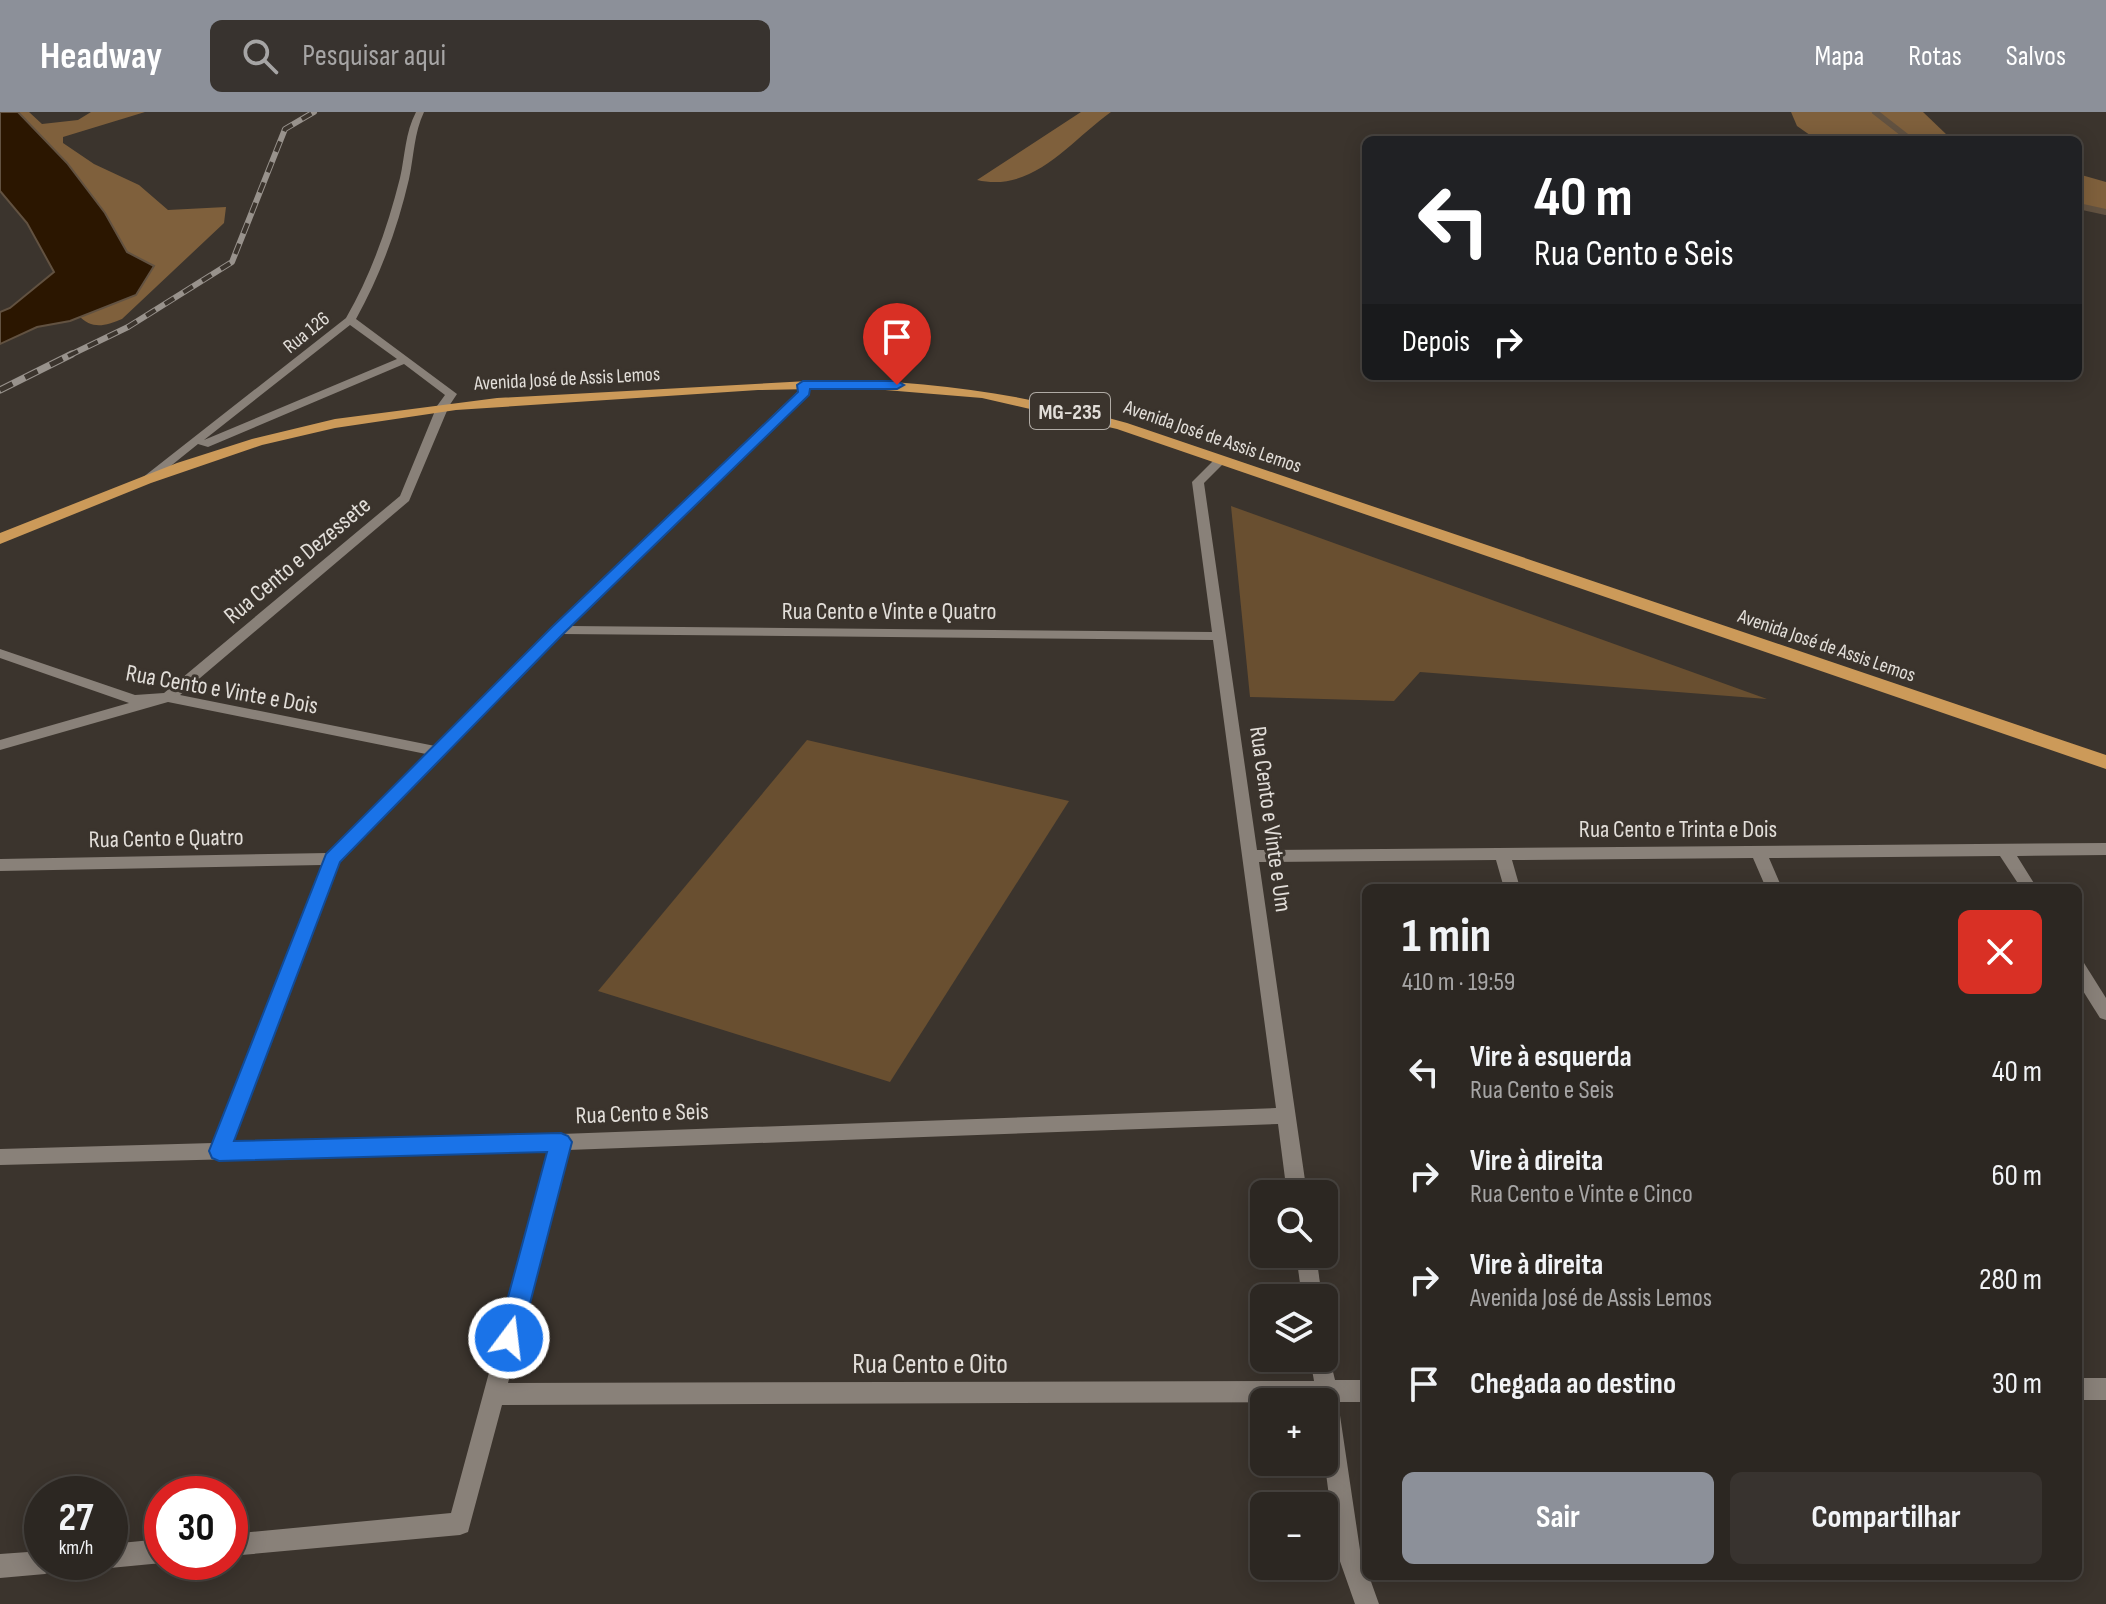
<!DOCTYPE html>
<html lang="pt">
<head>
<meta charset="utf-8">
<style>
	:root { --surface:#2c2722; --page:#38332f; --text:#f1f3f6; --muted:#a6a5a5; --line:#484440; --accent:#8c9099 }
	body { margin:0; font-family:"Sofia Sans Condensed",sans-serif; background:var(--page); color:var(--text); height:100vh; display:flex; flex-direction:column; font-size:30px; white-space:nowrap }
	* { box-sizing:border-box; margin:0 }
	p { font-size:26px; color:var(--muted) }
	.icon { flex:none; width:44px; height:44px; fill:none; stroke:currentColor; stroke-width:2; stroke-linecap:round; stroke-linejoin:round }
	.map { position:relative; flex:1; overflow:hidden }
	.drawer { position:absolute; left:1362px; top:772px; width:720px; height:696px; display:flex; flex-direction:column; background:var(--surface); border-radius:12px; box-shadow:0 4px 20px #0003,0 0 0 2px var(--line) }
	.drawer>* { flex:none }
	.guide { position:absolute; left:1362px; top:24px; width:720px; height:244px; border-radius:12px; box-shadow:0 4px 20px #0003,0 0 0 2px var(--line); background:#202124; color:#fff; overflow:hidden }
	.buttons { position:absolute; left:1250px; top:1068px; display:grid; gap:16px }
	.buttons a { display:grid; place-items:center; width:88px; height:88px; border-radius:12px; background:var(--surface); box-shadow:0 4px 20px #0003,0 0 0 2px var(--line); font-size:40px }
	.speed { position:absolute; left:24px; top:1364px; display:flex; gap:16px; font-size:40px; font-weight:700; text-align:center }
	.speed>* { display:grid; place-content:center; width:104px; height:104px; border-radius:50%; background:var(--surface); box-shadow:0 4px 20px #0003,0 0 0 2px var(--line); line-height:1 }
	.speed small { font-size:20px; font-weight:400 }
	.speed .limit { border:12px solid #d22; background:#fff; color:#111 }
	.pin { position:absolute; display:grid; place-items:center; width:68px; height:68px; color:#fff; margin:-82px -34px; border-radius:50% 50% 50% 0; rotate:-45deg; box-shadow:0 0 8px #0007 }
	.pin .icon { rotate:45deg }
	.me { position:absolute; width:88px; margin:-44px; rotate:15deg; stroke-linejoin:round; filter:drop-shadow(0 0 6px #0008) }
	.turn { display:flex; align-items:center; gap:28px; height:168px; padding:0 40px; font-size:36px }
	.turn .icon { width:104px; height:104px; stroke-width:2.5 }
	.turn b { display:block; font-size:56px; line-height:68px }
	.then { display:flex; align-items:center; height:76px; padding:0 40px; background:#0003; gap:16px; font-size:30px }
	.round { display:grid; place-items:center; flex:none; width:84px; height:84px; border-radius:12px; background:var(--page) }
	.overview { display:flex; align-items:center; justify-content:space-between; height:136px; padding:0 40px }
	h1 { font-size:48px; font-weight:700; line-height:60px }
	.button { display:flex; gap:16px; margin-top:auto; padding:16px 40px }
	.button a { flex:1; height:92px; border-radius:12px; background:var(--accent); color:#fff; font-size:32px; font-weight:700; line-height:92px; text-align:center }
	.button a+a { background:var(--page); color:var(--text) }
	ul { padding:0; list-style:none }
	li { display:flex; align-items:center; gap:24px; height:104px; padding:0 40px }
	li div { flex:1 }
	li b { display:block; font-size:30px }
	li em { font-style:normal }
	header { display:flex; align-items:center; gap:48px; box-sizing:border-box; height:112px; padding:0 40px; background:var(--accent); color:#fff }
	header strong { font-size:38px }
	nav { display:flex; gap:44px; margin-inline-start:auto; font-size:28px }
	.search { width:560px; height:72px; background:var(--page); display:flex; align-items:center; gap:20px; box-sizing:border-box; padding:0 28px; border-radius:12px; color:var(--muted); font-size:30px }
	.map>svg:first-child { display:block }
	.green { fill:#694f30 }
	.forest { fill:#7f603c }
	.water { fill:#2b1600; stroke:#625241; stroke-width:2 }
	.lines { fill:none; stroke-linecap:round; stroke-linejoin:round }
	.stream { stroke:#625241; stroke-width:6 }
	.street { fill:#898179; fill-rule:evenodd }
	.primary { fill:#cc9a59; fill-rule:evenodd }
	.rail-far1-casing { stroke:#98928c; stroke-width:6 }
	.rail-casing { stroke:#98928c; stroke-width:7 }
	.rail-far1 { stroke:#3b342d; stroke-width:4; stroke-dasharray:11; stroke-linecap:butt }
	.rail { stroke:#3b342d; stroke-width:5; stroke-dasharray:14; stroke-linecap:butt }
	.route { fill:#1a73e8; stroke:#114b97; stroke-width:2 }
	.labels { text-anchor:middle; stroke-width:6; stroke-linejoin:round; paint-order:stroke }
	.far-street-label { font-size:20px; fill:#e2ded9; stroke:#3b342d }
	.shield { fill:#3b342d; stroke:#b0aba5; stroke-width:2 }
	.shield-label { font-size:22px; font-weight:bold; fill:#e2ded9 }
	.street-label { font-size:24px; fill:#e2ded9; stroke:#3b342d }
	.near-street-label { font-size:28px; fill:#e2ded9; stroke:#3b342d }
</style>
</head>
<body>
<header>
<strong>Headway</strong>
<div class="search"><svg class="icon" aria-label="search" viewBox="0 0 24 24"><circle cx="10" cy="10" r="6"/><path d="M15 15l6 6"/></svg>Pesquisar aqui</div>
<nav><a>Mapa</a><a>Rotas</a><a>Salvos</a></nav>
</header>
<div class="map">
<svg width="2106" height="1492" viewBox="0 0 2106 1492">
	<rect width="100%" height="100%" fill="#3b342d"/>
	<g class="green">
		<polygon points="1231,394 1767,587 1420,560 1394,589 1250,585"/>
		<polygon points="807,628 1069,689 890,970 598,879"/>
	</g>
	<g class="forest">
		<path d="M0,0h29l13,12 36,-4 13,-8h54l-82,25v6l31,21 45,21 29,25 58,-3 -2,16 -102,96c-17,7 -30,11 -44,-4z"/>
		<path d="M1081,0h30c-41,29 -77,81 -134,68z"/>
		<polygon points="1791,0 1923,0 1947,23 1943,28 1817,28 1797,14"/>
		<polygon points="2078,62 2106,70 2106,103 2078,92"/>
	</g>
	<polygon class="water" points="0,0 18,0 67,51 105,101 127,140 154,154 136,183 70,209 37,215 0,232 0,200 10,196 54,160 27,111 0,79"/>
	<g class="lines">
		<g class="stream">
			<polyline points="1875,0 1911,28"/>
			<polyline points="2078,94 2106,100"/>
		</g>
		<g class="street">
			<path d="M416,0h8c-10,21 -10,44 -15,67 -11,48 -29,97 -53,140l101,75 -8,12 -40,95 -229,194 255,51 118,-119 245,-236 -1,-6 6,-3 6,3 -1,9 -238,232 642,6 -20,-150 25,-25 4,-1 6,4 -23,23 53,367 849,-7v12l-89,1 20,32h-16l-21,-32 -231,2 13,30h-16l-13,-30 -241,2 8,28h-16l-8,-28 -237,2 48,332h-20l-9,-70 -710,26 -60,233 806,-2 -4,-23h14v-9l4,2 7,29h31v22h-28l22,148 6,26h3l10,28h-24l-19,-54 -12,-92v-56l-822,3 -34,127 -8,3 -230,21v-22l221,-21 98,-362 -549,14v-16l213,-6 109,-278 -322,6v-12l328,-6 98,-99 -258,-52 -168,48v-10l129,-37 -129,-45v-9l135,46 29,-2 236,-197 37,-90 8,-11 -41,-31 -196,83 -10,-3 -46,37 -4,1 -6,-4 204,-160c25,-43 42,-92 54,-140 5,-22 5,-45 16,-66zM350,213l47,34 -193,81zM562,522l651,6 63,468 -715,26 -329,8 107,-280z"/>
			<polygon points="2078,849 2084,851 2106,886 2106,908 2100,906 2078,871"/>
			<polygon points="1296,1142 1316,1142 1322,1186 1302,1186"/>
			<rect x="2078" y="1266" width="28" height="22"/>
			<polygon points="162,1427 162,1451 110,1456 101,1450 110,1450 110,1432"/>
			<polygon points="42,1439 42,1450 57,1450 53,1458 45,1462 0,1466 0,1442"/>
		</g>
		<path class="primary" d="M827,268c103,0 201,15 300,43l979,332v14l-989,-340 -135,-31 -121,-10 -103,2 -302,20 -121,18 -73,17 -111,38 -151,61v-11l177,-70 75,-24 83,-20 162,-21z"/>
		<g class="rail-far1-casing">
			<polyline id="rail-far1" points="68,244 128,215 232,150 285,17 314,0"/>
		</g>
		<g class="rail-casing">
			<polyline id="rail" points="0,278 72,242"/>
		</g>
		<use href="#rail-far1" class="rail-far1"/>
		<use href="#rail" class="rail"/>
	</g>
	<polygon class="route" points="803,269 897,269 904,273 897,277 810,277 809,283 563,522 340,750 234,1029 561,1021 568,1024 572,1030 521,1226 518,1234 509,1238 501,1234 497,1226 547,1040 219,1049 212,1046 209,1039 326,742 552,515 798,280 797,273"/>
	<g class="labels">
		<g class="far-street-label">
			<text transform="translate(306 220) rotate(-39)" y="7">Rua 126</text>
			<text transform="translate(567 266) rotate(-3)" y="7">Avenida José de Assis Lemos</text>
			<text transform="translate(1213 324) rotate(19)" y="7">Avenida José de Assis Lemos</text>
			<text transform="translate(1827 533) rotate(19)" y="7">Avenida José de Assis Lemos</text>
		</g>
		<rect class="shield" x="1030" y="281" width="80" height="36" rx="6"/>
		<g class="shield-label">
			<text x="1070" y="307">MG-235</text>
		</g>
		<g class="street-label">
			<text transform="translate(297 448) rotate(-40)" y="8">Rua Cento e Dezessete</text>
			<text x="889" y="507">Rua Cento e Vinte e Quatro</text>
			<text transform="translate(222 577) rotate(10)" y="8">Rua Cento e Vinte e Dois</text>
			<text transform="translate(1271 707) rotate(82)" y="8">Rua Cento e Vinte e Um</text>
			<text x="1678" y="725">Rua Cento e Trinta e Dois</text>
			<text transform="translate(166 726) rotate(-1)" y="8">Rua Cento e Quatro</text>
			<text transform="translate(642 1001) rotate(-2)" y="8">Rua Cento e Seis</text>
		</g>
		<g class="near-street-label">
			<text x="930" y="1261">Rua Cento e Oito</text>
		</g>
	</g>
</svg>
<div class="buttons">
<a><svg class="icon" aria-label="search" viewBox="0 0 24 24"><circle cx="10" cy="10" r="6"/><path d="M15 15l6 6"/></svg></a>
<a><svg class="icon" aria-label="layers" viewBox="0 0 24 24"><path d="M12 4l9 5-9 5-9-5zM3 14l9 5 9-5"/></svg></a>
<a>+</a>
<a>−</a>
</div>
<div class="speed"><div>27<small>km/h</small></div><div class="limit">30</div></div>
<div class="pin" style="left:897px;top:273px;background:#d93025"><svg class="icon" aria-label="arrive" viewBox="0 0 24 24"><path d="M6 21V4h12l-3 4 3 4H6"/></svg></div>
<svg class="me" style="left:509px;top:1226px" viewBox="-20 -20 40 40"><circle r="17" fill="#1a73e8" stroke="#fff" stroke-width="3"/><path d="M0-11L8 9 0 5-8 9z" fill="#fff"/></svg>
<div class="guide">
<div class="turn"><svg class="icon" aria-label="left" viewBox="0 0 24 24"><path d="M17 20v-9H6M10 6l-5 5 5 5"/></svg><div><b>40 m</b>Rua Cento e Seis</div></div>
<div class="then">Depois<svg class="icon" aria-label="right" viewBox="0 0 24 24"><path d="M7 20v-9h11M14 6l5 5-5 5"/></svg></div>
</div>
<section class="drawer">
<div class="overview"><div><h1>1 min</h1><p>410 m · 19:59</p></div><a class="round" style="background:#d93025;color:#fff"><svg class="icon" aria-label="close" viewBox="0 0 24 24"><path d="M6 6l12 12M18 6L6 18"/></svg></a></div>
<ul>
<li><svg class="icon" aria-label="left" viewBox="0 0 24 24"><path d="M17 20v-9H6M10 6l-5 5 5 5"/></svg><div><b>Vire à esquerda</b><p>Rua Cento e Seis</p></div><em>40 m</em></li>
<li><svg class="icon" aria-label="right" viewBox="0 0 24 24"><path d="M7 20v-9h11M14 6l5 5-5 5"/></svg><div><b>Vire à direita</b><p>Rua Cento e Vinte e Cinco</p></div><em>60 m</em></li>
<li><svg class="icon" aria-label="right" viewBox="0 0 24 24"><path d="M7 20v-9h11M14 6l5 5-5 5"/></svg><div><b>Vire à direita</b><p>Avenida José de Assis Lemos</p></div><em>280 m</em></li>
<li><svg class="icon" aria-label="arrive" viewBox="0 0 24 24"><path d="M6 21V4h12l-3 4 3 4H6"/></svg><div><b>Chegada ao destino</b></div><em>30 m</em></li>
</ul>
<div class="button"><a>Sair</a><a>Compartilhar</a></div>
</section>
</div>
</body>
</html>
